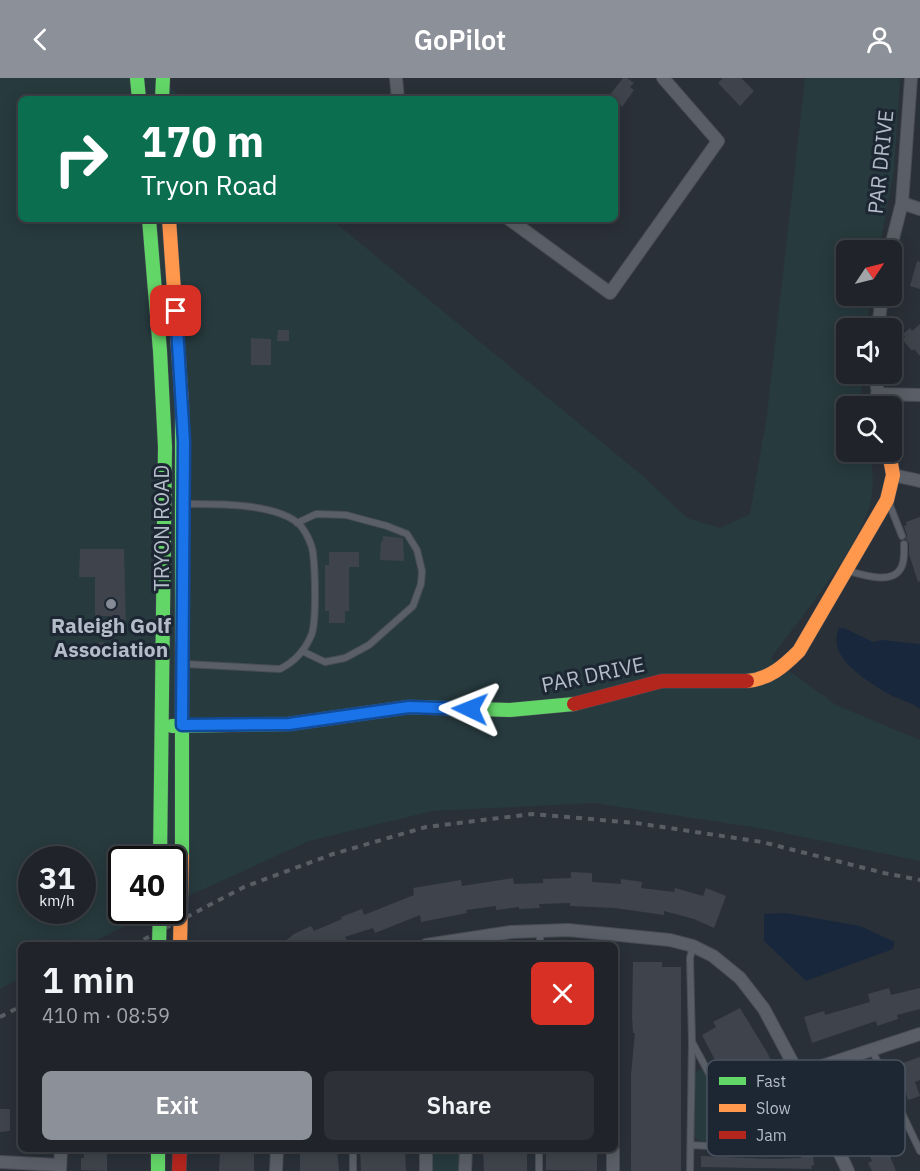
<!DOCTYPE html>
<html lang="en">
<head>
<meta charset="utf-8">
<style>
	:root { --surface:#20242a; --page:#2d3036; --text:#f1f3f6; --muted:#a2a4a8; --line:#3d4147; --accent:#8c9099 }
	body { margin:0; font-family:"IBM Plex Sans",sans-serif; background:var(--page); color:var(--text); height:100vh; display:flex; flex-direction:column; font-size:22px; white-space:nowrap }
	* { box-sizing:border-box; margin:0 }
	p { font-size:20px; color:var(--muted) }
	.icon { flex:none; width:33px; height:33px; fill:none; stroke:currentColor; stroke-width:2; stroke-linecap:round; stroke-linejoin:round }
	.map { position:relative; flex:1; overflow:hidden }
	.drawer { position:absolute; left:18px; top:864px; width:600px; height:210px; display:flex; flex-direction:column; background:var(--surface); border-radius:9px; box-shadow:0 3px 15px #0003,0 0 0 2px var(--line) }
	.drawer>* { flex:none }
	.guide { position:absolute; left:18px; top:18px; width:600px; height:126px; border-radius:9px; box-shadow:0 3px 15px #0003,0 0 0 2px var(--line); background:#0b6e4f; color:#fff; overflow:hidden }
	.needle { width:39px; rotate:55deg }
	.buttons { position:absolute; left:836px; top:162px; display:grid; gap:12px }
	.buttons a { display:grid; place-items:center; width:66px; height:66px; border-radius:9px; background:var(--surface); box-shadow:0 3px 15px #0003,0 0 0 2px var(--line); font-size:30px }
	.speed { position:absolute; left:18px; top:768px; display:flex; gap:12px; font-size:30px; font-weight:700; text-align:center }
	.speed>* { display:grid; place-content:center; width:78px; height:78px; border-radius:50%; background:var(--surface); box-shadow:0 3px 15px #0003,0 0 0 2px var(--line); line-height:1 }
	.speed small { font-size:15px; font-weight:400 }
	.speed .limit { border:3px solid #111; border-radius:9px; background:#fff; color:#111 }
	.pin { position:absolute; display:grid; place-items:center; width:51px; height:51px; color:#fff; margin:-26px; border-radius:12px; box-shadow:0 3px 9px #0006 }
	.me { position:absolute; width:66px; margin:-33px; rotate:272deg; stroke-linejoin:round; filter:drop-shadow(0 0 4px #0008) }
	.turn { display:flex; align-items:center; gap:21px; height:126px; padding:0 24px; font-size:27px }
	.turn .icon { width:78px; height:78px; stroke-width:2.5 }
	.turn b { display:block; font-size:42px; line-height:51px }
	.round { display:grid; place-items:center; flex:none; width:63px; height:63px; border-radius:9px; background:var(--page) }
	.headline { display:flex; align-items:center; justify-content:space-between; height:102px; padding:0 24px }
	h1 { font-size:36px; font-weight:600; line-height:45px }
	.action { display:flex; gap:12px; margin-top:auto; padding:12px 24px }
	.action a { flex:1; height:69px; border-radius:9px; background:var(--accent); color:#fff; font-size:24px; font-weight:600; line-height:69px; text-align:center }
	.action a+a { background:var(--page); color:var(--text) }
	header { display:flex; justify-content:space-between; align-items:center; height:78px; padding:0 24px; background:var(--accent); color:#fff; font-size:27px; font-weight:600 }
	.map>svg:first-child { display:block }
	.green { fill:#273a3e; fill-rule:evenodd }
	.water { fill:#19273c }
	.building { fill:#3f444c }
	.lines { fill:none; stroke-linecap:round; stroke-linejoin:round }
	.lane-casing { stroke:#484c55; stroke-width:8 }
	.street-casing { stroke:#484c55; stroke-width:14 }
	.fast-casing { stroke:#484c55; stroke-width:15 }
	.slow-casing { stroke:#484c55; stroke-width:15 }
	.jam-casing { stroke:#484c55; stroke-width:15 }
	.lane { stroke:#5a5e66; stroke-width:6 }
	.street { stroke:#5a5e66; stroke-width:12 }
	.fast { stroke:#63d668; stroke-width:14 }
	.slow { stroke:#ff974d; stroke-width:14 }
	.jam { stroke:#b3261e; stroke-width:14 }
	.rail { stroke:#595d64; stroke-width:4; stroke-dasharray:6 6; stroke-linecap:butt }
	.fast-bridge-casing { stroke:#484c55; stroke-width:15; stroke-linecap:butt }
	.slow-bridge-casing { stroke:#484c55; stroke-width:15; stroke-linecap:butt }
	.fast-bridge { stroke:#63d668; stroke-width:14 }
	.slow-bridge { stroke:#ff974d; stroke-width:14 }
	.route-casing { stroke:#114b97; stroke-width:15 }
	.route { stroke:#1a73e8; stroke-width:10 }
	.poi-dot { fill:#848b96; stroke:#1d2633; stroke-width:2 }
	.labels { text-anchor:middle; stroke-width:6; stroke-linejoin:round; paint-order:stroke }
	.street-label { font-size:21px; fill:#b4bcc9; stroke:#1d2633 }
	.poi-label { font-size:21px; font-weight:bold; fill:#b4bcc9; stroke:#1d2633 }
	.key { fill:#1d2633; stroke:#4a5360; stroke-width:1.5 }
	.key-label { font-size:16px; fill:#b4bcc9 }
</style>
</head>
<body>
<header><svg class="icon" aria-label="back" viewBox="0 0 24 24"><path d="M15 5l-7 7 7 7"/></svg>GoPilot<svg class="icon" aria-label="person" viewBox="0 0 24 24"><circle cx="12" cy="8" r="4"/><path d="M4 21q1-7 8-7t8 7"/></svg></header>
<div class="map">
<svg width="920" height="1093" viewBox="0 0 920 1093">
	<rect width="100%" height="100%" fill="#2a3038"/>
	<g class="green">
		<path d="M0,0h161l22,21h-162v120h310l313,258 43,41 33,10 30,-14 17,-99 38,-337h95l-6,93 -15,79h-33v46h24l-3,32h-21v46h17l-2,24 2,8h-17v46h24c3,18 5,42 -2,59 -18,49 -66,104 -97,147l65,47 84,35v121l-161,-33 -165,-25 -162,8 -123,30 -136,62 -1,-43h-50v50l34,1 -70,34h-65v33l-21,11zM32,782h50v50h-50z"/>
		<polygon points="702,991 705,993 740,1059 737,1065 703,1064 695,1060 694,999 696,994"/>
		<polygon points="431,1071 461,1071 461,1093 430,1093"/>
	</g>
	<g class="water">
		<path d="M839,550h5l29,14 9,-2 38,4v65c-10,-8 -24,-10 -35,-17 -20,-13 -59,-35 -46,-64z"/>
		<polygon points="786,835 860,848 895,864 893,871 806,903 764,863 764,836"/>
	</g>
	<g class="building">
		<polygon points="623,0 627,0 634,5 630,9 634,12 622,29 615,21 609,18"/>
		<polygon points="723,0 741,0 754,13 740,28 718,5"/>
		<polygon points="917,183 920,184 920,211 910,208"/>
		<polygon points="920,246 920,278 914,271 912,273 902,261 905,259 903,256 910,250 912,253"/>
		<polygon points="278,252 289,252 289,263 277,263"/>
		<polygon points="251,260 271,261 271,287 251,287"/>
		<polygon points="920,439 920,503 918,504 909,476 909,465 906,461 907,457 904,448 907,447 906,444"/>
		<polygon points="383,458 403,460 404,483 380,482 381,463 383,463"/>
		<polygon points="80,471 124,471 126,550 111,550 111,538 95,538 95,499 79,499"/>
		<polygon points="329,474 359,474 359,489 349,489 349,533 345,533 345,545 329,545 329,533 325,533 325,487 329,487"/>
		<polygon points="104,564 105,573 96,574 95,565"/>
		<polygon points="571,794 592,795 592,804 621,806 621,801 642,804 641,810 674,814 675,810 703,818 706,810 726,818 714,850 694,841 664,833 664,837 615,830 570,828 570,825 539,826 540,830 519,831 519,829 496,832 496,828 466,832 467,835 421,844 420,837 375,855 373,850 345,859 347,862 334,867 280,867 294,856 311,848 314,853 342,841 341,839 362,831 364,837 414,817 413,810 461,802 462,808 513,800 514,806 543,805 543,801 571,800"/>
		<polygon points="633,884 662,884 662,889 681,889 681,1093 631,1093 631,996 635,955 633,955 632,938"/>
		<polygon points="889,910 891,917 920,910 920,931 897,937 898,941 877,948 876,943 812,965 804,939 824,933 825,937 870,924 868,916"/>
		<polygon points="740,930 768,976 800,1043 777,1056 775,1053 761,1061 753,1047 750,1049 702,957 716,949 713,944"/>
		<polygon points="920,979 920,1002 915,1004 920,1018 908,1022 897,987"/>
		<polygon points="863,992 868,1003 856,1009 864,1025 875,1019 885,1039 877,1043 890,1072 888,1073 896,1093 872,1093 868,1085 872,1083 858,1052 857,1053 841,1022 839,1023 831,1008"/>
		<polygon points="0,1031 10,1031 10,1053 0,1054"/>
		<polygon points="84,1071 107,1071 107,1093 81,1092 81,1080 84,1080"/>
		<polygon points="300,1071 337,1071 339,1093 300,1093"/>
		<polygon points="360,1071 405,1071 406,1093 361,1093"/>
		<polygon points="483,1071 527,1071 527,1093 484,1093"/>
		<polygon points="546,1071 597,1071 597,1093 546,1092"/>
		<polygon points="220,1073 254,1074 254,1093 219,1093"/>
		<polygon points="813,1076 814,1087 811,1088 812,1091 701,1089 701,1078 773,1081 801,1080 801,1078"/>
	</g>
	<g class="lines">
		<g class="lane-casing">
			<g id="lane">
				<polyline points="889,425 902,458"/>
				<polyline points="297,445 316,436 346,437 387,448 407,456 417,472 422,493 421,506 413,528 369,567 345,580 325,584 302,573"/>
				<path d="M848,493c15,4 44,14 53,-3 4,-7 3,-16 3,-24"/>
				<path d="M185,586l95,5c14,-7 24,-17 31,-33 6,-13 4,-67 2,-83 -1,-9 -8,-23 -14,-29 -24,-21 -81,-20 -112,-20"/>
				<polyline points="540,853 540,867"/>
				<polyline points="692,964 750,1071"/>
				<polyline points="872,972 920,1073"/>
				<polyline points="691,1067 794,1073 831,1058"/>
				<polyline points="353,1093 353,1071"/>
				<polyline points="539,1093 539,1071"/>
				<polyline points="690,1093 692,964 690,880 693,868"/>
			</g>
		</g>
		<g class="street-casing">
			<g id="street">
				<polyline points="396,0 398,21"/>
				<polyline points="902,125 920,131"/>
				<polyline points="509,141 610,215 718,63 663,0"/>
				<polyline points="890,172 902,125 911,0"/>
				<polyline points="878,250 882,218"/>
				<polyline points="875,296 880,328"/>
				<polyline points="877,316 920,317"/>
				<polyline points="893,397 920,403"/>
				<polyline points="426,867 511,854 568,852 670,862 693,868 713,878 740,900 764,931 831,1057 848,1093"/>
				<polyline points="798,996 920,956"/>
				<polyline points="0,1084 60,1087"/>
				<polyline points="60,1093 61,1071"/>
				<polyline points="276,1093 277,1071"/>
				<polyline points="426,1093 426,1071"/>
				<polyline points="465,1093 466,1071"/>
				<polyline points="613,1093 613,1071"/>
			</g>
		</g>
		<g class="fast-casing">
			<g id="fast">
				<polyline points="137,0 139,21"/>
				<polyline points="162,21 163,0"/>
				<polyline points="149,141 160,273 165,369 160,782"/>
				<polyline points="182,327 182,779"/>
				<polyline points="172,648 289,646 409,629 510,632 574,626"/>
				<polyline points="158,1071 158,1093"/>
			</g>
		</g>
		<g class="slow-casing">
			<g id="slow">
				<polyline points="169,141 182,327"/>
				<path d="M747,603c22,-2 36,-14 52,-30l88,-151 6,-25 -4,-23"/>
			</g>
		</g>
		<g class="jam-casing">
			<g id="jam">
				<polyline points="574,626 662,603 747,603"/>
				<polyline points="179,1093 180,1071"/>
			</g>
		</g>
		<use href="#lane" class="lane"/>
		<use href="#street" class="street"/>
		<use href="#fast" class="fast"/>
		<use href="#slow" class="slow"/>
		<use href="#jam" class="jam"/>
		<g class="rail">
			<polyline points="133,867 244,809 333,776 426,749 532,736 636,745 762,764 884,795 920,802"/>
			<polyline points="0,939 21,928"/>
		</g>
		<g class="fast-bridge-casing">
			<polyline id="fast-bridge" points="159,867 160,832"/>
		</g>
		<g class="slow-bridge-casing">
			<polyline id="slow-bridge" points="180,867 182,779"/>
		</g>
		<use href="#fast-bridge" class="fast-bridge"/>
		<use href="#slow-bridge" class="slow-bridge"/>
	</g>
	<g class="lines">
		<g class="route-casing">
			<polyline id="route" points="176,233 184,364 182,647 289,646 409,629 470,631"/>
		</g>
		<use href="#route" class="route"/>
	</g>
	<circle class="poi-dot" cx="111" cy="526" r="6"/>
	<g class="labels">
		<g class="street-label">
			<text transform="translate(881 84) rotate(-84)" y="7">PAR DRIVE</text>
			<text transform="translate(162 450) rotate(-90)" y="7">TRYON ROAD</text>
			<text transform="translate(593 597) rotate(-12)" y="7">PAR DRIVE</text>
		</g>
		<g class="poi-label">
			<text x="111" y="555">Raleigh Golf<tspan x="111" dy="24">Association</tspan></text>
		</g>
	</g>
	<rect x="707" y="982" width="198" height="96" rx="9" class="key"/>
	<rect x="719" y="999" width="27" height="8" fill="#63d668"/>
	<rect x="719" y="1026" width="27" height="8" fill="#ff974d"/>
	<rect x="719" y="1053" width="27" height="8" fill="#b3261e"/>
	<g class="key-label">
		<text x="756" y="1009">Fast</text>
		<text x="756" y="1036">Slow</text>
		<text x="756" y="1063">Jam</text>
	</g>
</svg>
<div class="buttons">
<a><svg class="needle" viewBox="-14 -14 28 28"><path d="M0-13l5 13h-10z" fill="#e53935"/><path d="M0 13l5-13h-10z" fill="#a2a4a8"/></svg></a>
<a><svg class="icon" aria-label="sound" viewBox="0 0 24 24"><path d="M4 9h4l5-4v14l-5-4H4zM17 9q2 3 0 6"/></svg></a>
<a><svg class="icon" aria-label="search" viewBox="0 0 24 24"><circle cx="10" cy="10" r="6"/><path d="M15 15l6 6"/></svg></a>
</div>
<div class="speed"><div>31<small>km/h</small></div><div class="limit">40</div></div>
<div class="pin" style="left:176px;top:233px;background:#d93025"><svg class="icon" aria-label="arrive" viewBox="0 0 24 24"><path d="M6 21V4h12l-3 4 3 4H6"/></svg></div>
<svg class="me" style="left:470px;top:631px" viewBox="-20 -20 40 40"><path d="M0-17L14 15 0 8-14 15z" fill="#1a73e8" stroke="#fff" stroke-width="4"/></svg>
<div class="guide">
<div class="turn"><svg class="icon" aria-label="right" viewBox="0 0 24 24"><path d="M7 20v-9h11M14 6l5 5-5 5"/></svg><div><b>170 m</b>Tryon Road</div></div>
</div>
<section class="drawer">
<div class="headline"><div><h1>1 min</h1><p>410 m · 08:59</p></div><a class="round" style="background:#d93025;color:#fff"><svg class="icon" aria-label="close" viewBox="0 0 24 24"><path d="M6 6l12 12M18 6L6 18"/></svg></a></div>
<div class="action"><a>Exit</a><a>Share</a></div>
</section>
</div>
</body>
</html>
